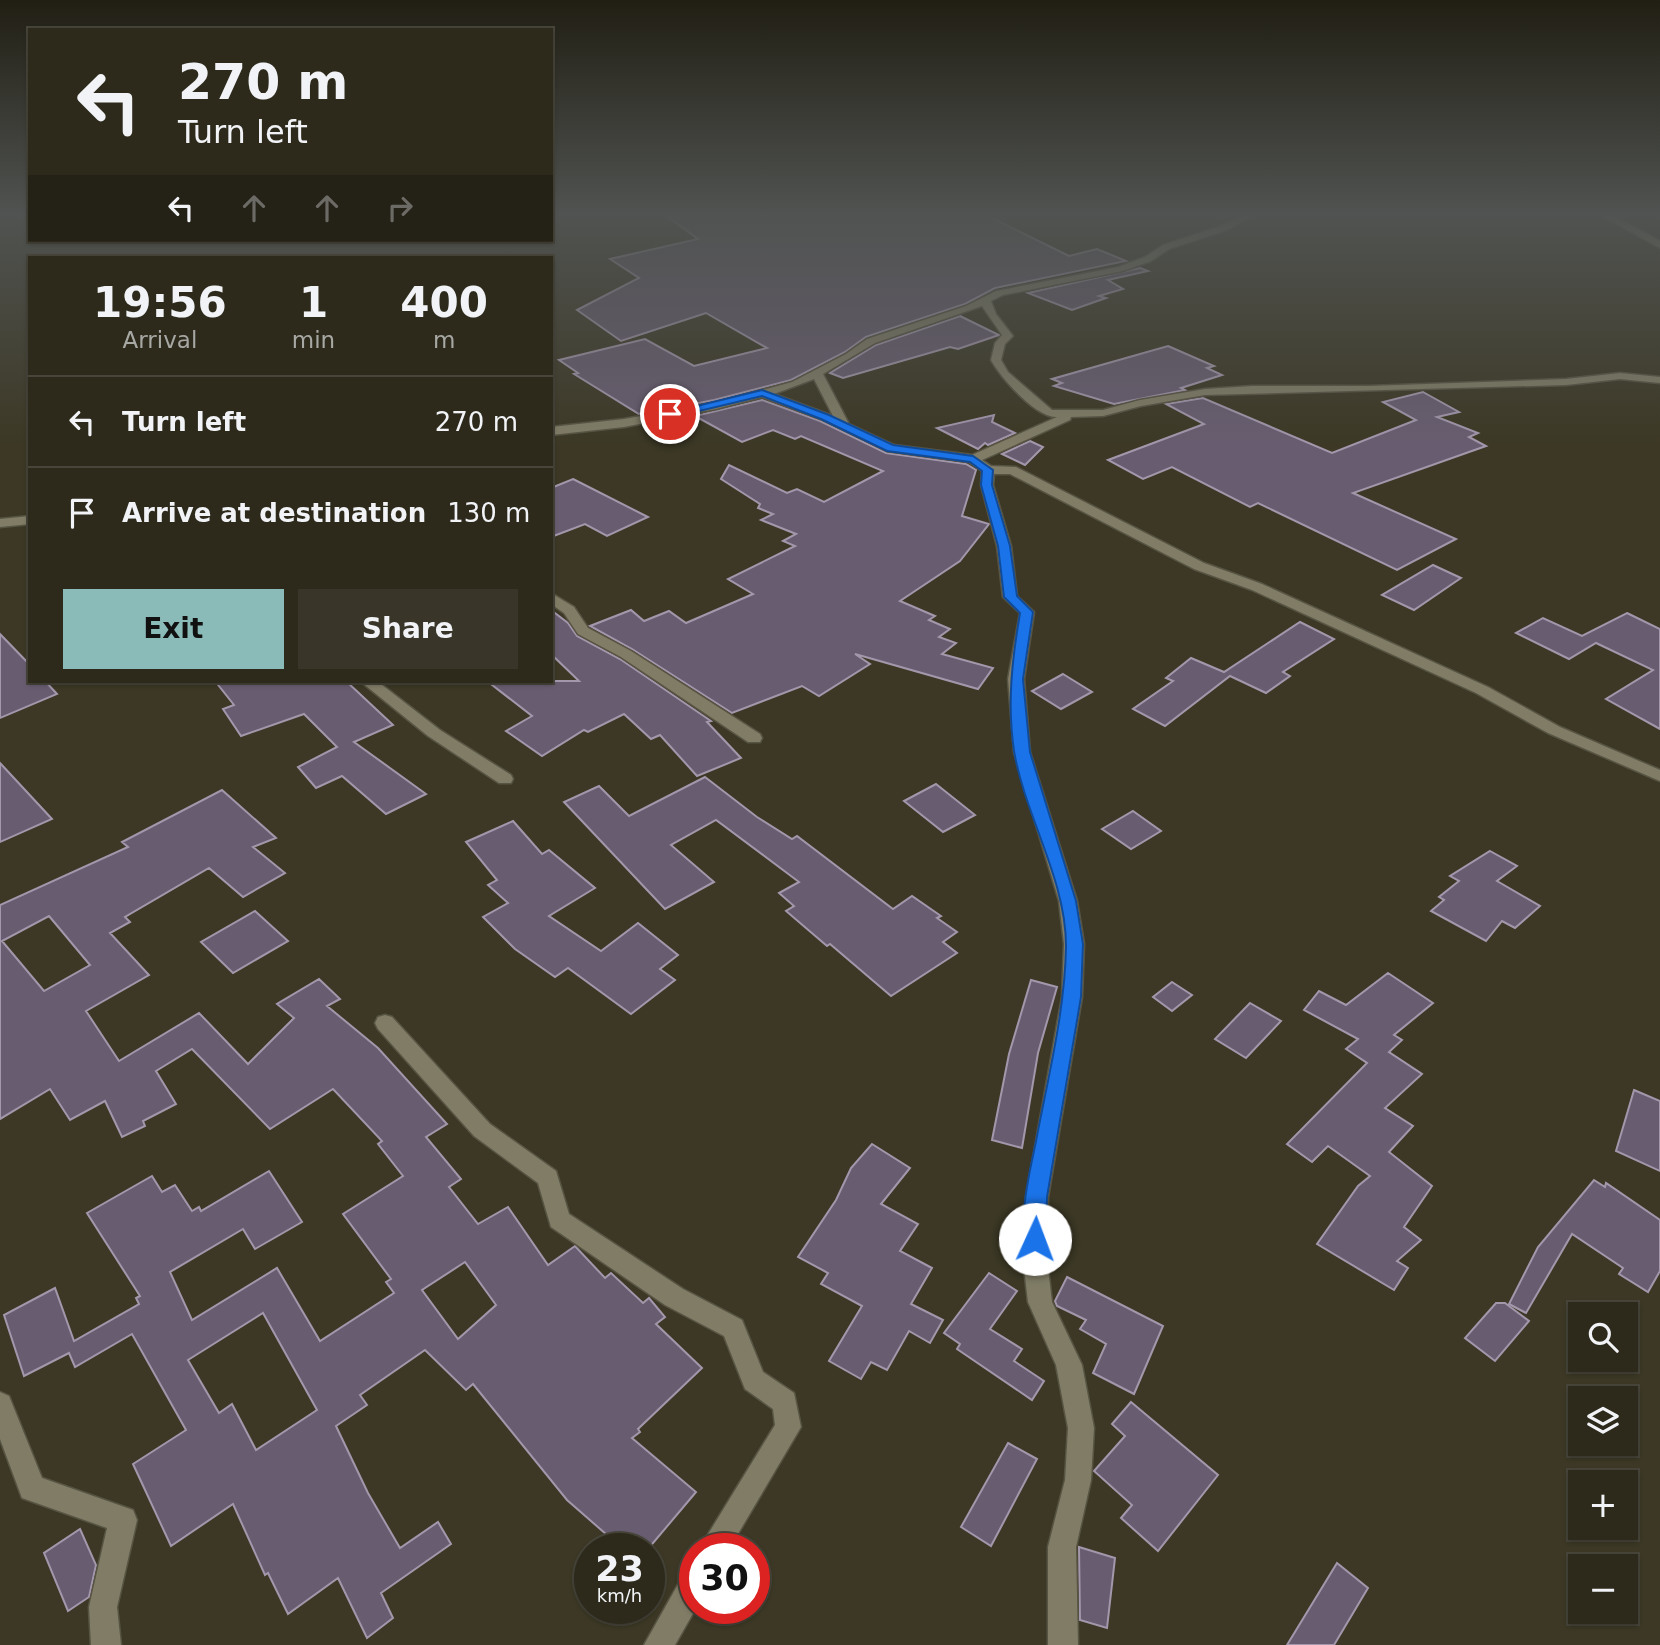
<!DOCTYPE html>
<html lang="en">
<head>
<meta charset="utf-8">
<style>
	:root { --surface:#2d2a1c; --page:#393629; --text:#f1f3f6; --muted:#a7a7a3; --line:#48463b; --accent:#8bbbb9 }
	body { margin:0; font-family:"DejaVu Sans",sans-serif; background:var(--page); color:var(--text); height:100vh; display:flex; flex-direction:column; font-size:26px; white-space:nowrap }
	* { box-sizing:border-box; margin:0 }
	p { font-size:23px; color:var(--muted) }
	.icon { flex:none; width:38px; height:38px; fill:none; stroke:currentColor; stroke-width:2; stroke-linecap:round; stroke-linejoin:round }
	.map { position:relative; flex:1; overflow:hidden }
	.sheet { position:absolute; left:28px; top:256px; width:525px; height:427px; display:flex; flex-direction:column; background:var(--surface); border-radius:0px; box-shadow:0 2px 5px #0004,0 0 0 2px var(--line) }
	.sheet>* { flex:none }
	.top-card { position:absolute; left:28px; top:28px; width:525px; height:214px; border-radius:0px; box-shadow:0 2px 5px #0004,0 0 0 2px var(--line); background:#2d2a1c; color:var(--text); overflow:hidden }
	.controls { position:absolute; left:1568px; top:1302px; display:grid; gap:14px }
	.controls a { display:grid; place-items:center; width:70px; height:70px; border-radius:0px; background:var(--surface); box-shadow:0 2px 5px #0004,0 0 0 2px var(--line); font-size:35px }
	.speed { position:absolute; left:574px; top:1533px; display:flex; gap:14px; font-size:35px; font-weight:700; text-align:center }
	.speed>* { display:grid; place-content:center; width:91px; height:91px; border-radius:50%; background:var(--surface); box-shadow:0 2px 5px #0004,0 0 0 2px var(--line); line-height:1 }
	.speed small { font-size:18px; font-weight:400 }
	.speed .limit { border:10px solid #d22; background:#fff; color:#111 }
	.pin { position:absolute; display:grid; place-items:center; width:60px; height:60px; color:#fff; margin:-30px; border:4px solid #fff; border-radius:50%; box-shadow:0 2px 7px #0007 }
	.me { position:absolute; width:77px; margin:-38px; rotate:2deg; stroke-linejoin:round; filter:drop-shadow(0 0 5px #0008) }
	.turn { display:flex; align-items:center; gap:24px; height:147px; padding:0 35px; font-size:32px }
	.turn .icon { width:91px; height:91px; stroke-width:2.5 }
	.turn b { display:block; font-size:49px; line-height:60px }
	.lanes { display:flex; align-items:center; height:66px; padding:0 35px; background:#0003; justify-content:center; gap:35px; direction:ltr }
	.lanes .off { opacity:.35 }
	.eta { display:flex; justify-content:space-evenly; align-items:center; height:119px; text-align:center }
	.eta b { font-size:42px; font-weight:700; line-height:49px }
	.action { display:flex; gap:14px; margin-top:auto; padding:14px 35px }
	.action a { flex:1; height:80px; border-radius:0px; background:var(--accent); color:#111; font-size:28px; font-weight:700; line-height:80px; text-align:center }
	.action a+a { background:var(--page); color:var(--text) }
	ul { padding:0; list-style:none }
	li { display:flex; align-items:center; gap:21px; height:91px; padding:0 35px; border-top:2px solid var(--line) }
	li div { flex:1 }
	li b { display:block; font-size:26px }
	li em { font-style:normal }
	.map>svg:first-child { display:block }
	.building { fill:#685d70; stroke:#a397ac; stroke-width:2; fill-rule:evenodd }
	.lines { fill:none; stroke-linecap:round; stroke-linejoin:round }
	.street-casing { stroke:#575443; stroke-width:3 }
	.street { fill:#807c66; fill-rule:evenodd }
	.route { fill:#1a73e8; stroke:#114b97; stroke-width:2 }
</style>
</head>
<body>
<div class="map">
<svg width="1660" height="1645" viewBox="0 0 1660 1645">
	<rect width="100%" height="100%" fill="#3c3825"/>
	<g class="building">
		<polygon points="665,215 986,215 1069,256 1097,249 1126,261 995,288 965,304 866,337 845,352 791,380 714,400 678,407 668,401 639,414 574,374 578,373 559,360 645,339 694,366 767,348 706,313 621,341 577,310 639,278 610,259 698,239"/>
		<polygon points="1140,268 1148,271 1108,280 1123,289 1099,296 1106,298 1072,310 1028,293"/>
		<polygon points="960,316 999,335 958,349 950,347 843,378 830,373 876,345"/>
		<polygon points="1168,346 1214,366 1207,368 1222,375 1181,388 1185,390 1114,404 1054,386 1062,383 1052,379"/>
		<polygon points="1423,392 1459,412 1437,417 1478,433 1469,437 1486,446 1353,493 1456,539 1397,570 1258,503 1250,507 1172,467 1143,479 1108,460 1204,424 1166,404 1203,398 1332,453 1416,420 1383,402"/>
		<polygon points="762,400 820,421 886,453 966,464 976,470 962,516 989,524 960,561 900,601 935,616 929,620 950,629 939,637 956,643 942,654 993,668 978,689 855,654 870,664 819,696 802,686 732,713 632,649 590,626 631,610 644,621 669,611 686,623 753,594 728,579 795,546 783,541 796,534 761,520 773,514 758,508 760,504 721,479 729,465 787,493 797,489 824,502 883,471 801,436 795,439 773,430 742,442 695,416"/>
		<polygon points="994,415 992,422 1015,433 988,445 985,443 978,449 937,428"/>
		<polygon points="1030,441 1043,447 1025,465 1002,454"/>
		<polygon points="573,479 648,517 607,536 585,524 551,537 551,488"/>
		<polygon points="1433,565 1461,578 1414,610 1382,595"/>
		<polygon points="551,610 568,623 577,636 620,659 711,721 707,722 741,758 697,776 660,735 651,739 624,714 588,732 584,730 542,756 506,731 532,716 487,681 579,681 551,654"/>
		<polygon points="1627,613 1660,629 1660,729 1606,699 1653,670 1596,643 1569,659 1516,633 1543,618 1582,636"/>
		<polygon points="1300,622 1334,639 1283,672 1290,676 1266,693 1230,676 1165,726 1133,709 1173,681 1166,678 1191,658 1224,672"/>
		<polygon points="0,634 30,665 30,681 45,681 57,694 0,718"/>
		<polygon points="1063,674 1092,692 1061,709 1032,691"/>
		<polygon points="215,681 346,681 393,725 354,742 426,794 386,814 342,776 316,788 298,767 337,747 304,714 241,736 223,709 234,705"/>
		<polygon points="0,763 52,819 0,842"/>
		<polygon points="705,777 757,817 792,839 797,836 893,909 912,896 941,916 937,918 957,932 943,942 957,953 891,996 830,944 827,946 786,911 794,906 779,893 799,882 716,820 671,845 714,882 665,909 564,802 599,786 629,816"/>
		<polygon points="936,784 975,815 943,832 904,801"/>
		<path d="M222,790l54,48 -23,9 32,26 -42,24 -34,-29 -84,49 5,5 -20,11 39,42 -63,36 33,50 80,-48 49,51 46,-46 -17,-14 42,-25 21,20 -13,7 51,42 69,76 -21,13 35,42 -12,8 29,37 30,-17 40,58 27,-19 30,32 6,-5 32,30 6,-5 16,19 -9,7 46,44 -64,61 2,3 -8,6 64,54 -48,57h-25l-56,-49 -94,-116 -7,6 -41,-40 -65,45 7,10 -31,21 32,67 32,55 38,-26 13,22 -70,49 12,25 -26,20 -29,-60 -50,36 -20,-41 -3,2 -32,-71 -62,42 -38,-82 53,-34 -54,-96 -57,33 -6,-14 -45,23 -20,-61 51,-27 19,53 65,-37 -3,-6 4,-2 -53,-83 65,-37 10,16 13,-7 17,26 7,-4 2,4 68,-40 33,51 -47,27 -12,-20 -73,43 22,48 85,-52 43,73 74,-48 -8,-11 5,-3 -48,-65 60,-38 -25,-32 4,-3 -49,-52 -63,40 -78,-80 -36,22 20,33 -33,17 2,5 -23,11 -17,-36 -35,19 -20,-31 -50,30v-214l128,-58 -6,-5zM49,916l41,49 -46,26 -42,-50zM465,1262l31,43 -38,34 -36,-49zM263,1313l54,97 -61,40 -24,-46 -13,9 -31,-53z"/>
		<polygon points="1133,811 1161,831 1131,849 1102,829"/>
		<polygon points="513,821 542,854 549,850 595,888 549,916 601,951 638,923 678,955 660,969 675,980 631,1014 568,968 555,977 515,949 483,917 508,903 488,885 497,880 466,842"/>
		<polygon points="1490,851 1517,866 1497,881 1540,906 1515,928 1502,921 1486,941 1431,911 1444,900 1439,897 1459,881 1450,876"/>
		<polygon points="255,911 288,941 233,973 201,942"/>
		<polygon points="1388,973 1433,1003 1394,1035 1402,1040 1389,1052 1422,1074 1385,1108 1413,1126 1389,1152 1432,1186 1404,1227 1421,1240 1397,1261 1408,1268 1394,1290 1317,1244 1358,1186 1370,1176 1328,1146 1312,1162 1287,1144 1367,1063 1346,1049 1358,1039 1304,1010 1319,991 1346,1005"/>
		<polygon points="1031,980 1057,987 1038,1053 1022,1148 992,1140 1009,1054"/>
		<polygon points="1172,982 1192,995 1172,1011 1153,997"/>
		<polygon points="1250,1003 1281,1021 1246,1058 1215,1039"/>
		<polygon points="1634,1090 1660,1101 1660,1171 1616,1151"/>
		<polygon points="872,1144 910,1168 881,1204 918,1224 900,1251 932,1268 911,1304 943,1320 930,1343 909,1331 887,1370 871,1362 861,1379 829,1361 862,1306 821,1284 828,1273 798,1257 836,1200 851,1168"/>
		<polygon points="1594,1180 1605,1187 1606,1183 1660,1220 1660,1271 1648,1292 1619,1274 1623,1268 1572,1234 1526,1313 1509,1304 1538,1247"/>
		<polygon points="989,1273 1017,1291 990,1329 1022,1349 1014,1361 1044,1381 1032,1400 957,1349 960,1344 944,1333"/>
		<polygon points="1067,1277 1163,1326 1134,1394 1093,1373 1106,1344 1080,1329 1086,1320 1057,1306 1055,1301"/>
		<polygon points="1496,1303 1505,1303 1529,1321 1495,1361 1465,1338"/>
		<polygon points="1131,1402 1218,1475 1158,1551 1121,1518 1132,1505 1094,1471 1125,1436 1112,1424"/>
		<polygon points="1008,1443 1037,1459 991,1546 961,1527"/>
		<polygon points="80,1529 96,1565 89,1597 68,1611 44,1553"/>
		<polygon points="1079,1547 1115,1558 1107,1628 1080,1620"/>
		<polygon points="1337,1563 1368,1588 1334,1645 1287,1645"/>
	</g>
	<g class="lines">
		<g class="street-casing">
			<g id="street">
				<path d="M1242,215h12l-27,15 -58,19 -18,12 -28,10 -120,24 -12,6 5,13 17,22 -8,8 -4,16 7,12 44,38h51l37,-10 65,-11 47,-3h117l197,-7 54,-6 40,4v6l-40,-4 -54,6 -361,10 -64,11 -38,10 -32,1 -1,3 -88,40 9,6 25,1 188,96 58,21 226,103 72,40 100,43v11l-112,-48 -72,-40 -224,-103 -58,-21 -184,-95h-16l-1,11 18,61 6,50 17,16 -10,67 6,73 47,149 7,43 -2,53 -34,200 -1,63 5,42 30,63 12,63 -3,52 -15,67 2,98h-30v-98l17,-67 3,-52 -12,-63 -28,-63 -5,-42 3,-63 36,-200 2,-53 -5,-43 -45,-149 -6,-73 12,-66 -17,-16 -6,-51 -16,-61 1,-14 -13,-9 -82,-11 -66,-32 -59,-22 -46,12 -92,18 -73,8v-8l73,-8 91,-16 77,-21 54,-28 21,-15 99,-33 30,-15 122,-24 27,-10 18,-12 58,-19zM982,306l20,29 -7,8 -4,17c10,18 45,58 66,57l-85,38 -78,-10 -45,-21 -26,-50 52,-31zM814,379l19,37 -59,-22z"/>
				<polygon points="1600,215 1612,215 1660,241 1660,248"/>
				<polygon points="30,516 30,524 0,527 0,519"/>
				<polygon points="551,593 574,607 588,628 631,651 760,734 762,738 760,742 748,742 621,657 578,634 564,613 551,604"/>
				<polygon points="360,681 377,681 440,730 511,775 513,779 511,783 499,783 428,736"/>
				<polygon points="385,1015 392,1017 490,1124 556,1171 569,1214 683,1289 742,1320 763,1372 794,1393 801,1427 729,1549 699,1549 775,1425 773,1409 745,1389 724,1336 665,1305 551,1227 538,1183 474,1136 378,1029 375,1023 378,1017"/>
				<polygon points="0,1392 9,1396 42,1478 133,1510 137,1520 117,1607 121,1645 91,1645 89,1607 107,1528 22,1498 0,1439"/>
				<polygon points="695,1568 696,1608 675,1645 644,1645 685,1572"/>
			</g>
		</g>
		<use href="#street" class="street"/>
	</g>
	<linearGradient id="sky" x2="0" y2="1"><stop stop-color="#211f14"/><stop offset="0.48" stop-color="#505351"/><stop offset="1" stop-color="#505351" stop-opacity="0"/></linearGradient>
	<rect width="1660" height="446" fill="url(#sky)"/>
	<path class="route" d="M762,390l67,25 64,30 80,11 20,14 -1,15 18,61 7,50 16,16 -10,67 7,73 46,149 7,43 -2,53 -34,200 -1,42 -3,7 -8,2 -7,-2c-12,-25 4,-83 9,-110 12,-63 28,-126 29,-190 0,-67 -41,-130 -52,-195 -7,-47 -2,-91 6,-138l-16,-16 -6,-51 -17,-61 1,-14 -12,-9 -83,-11 -66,-32 -59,-23 -92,22 -6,-4z"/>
</svg>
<div class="controls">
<a><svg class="icon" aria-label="search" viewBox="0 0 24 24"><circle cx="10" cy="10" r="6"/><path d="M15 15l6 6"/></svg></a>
<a><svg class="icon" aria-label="layers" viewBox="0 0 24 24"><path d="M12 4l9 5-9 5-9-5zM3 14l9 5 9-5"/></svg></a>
<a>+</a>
<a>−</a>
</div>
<div class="speed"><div>23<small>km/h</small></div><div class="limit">30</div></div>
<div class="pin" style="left:670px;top:414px;background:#d93025"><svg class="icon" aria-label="arrive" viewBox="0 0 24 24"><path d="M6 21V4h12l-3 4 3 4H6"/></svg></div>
<svg class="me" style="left:1035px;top:1239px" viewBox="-20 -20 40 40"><circle r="19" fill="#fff"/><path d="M0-13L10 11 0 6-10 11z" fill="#1a73e8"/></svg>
<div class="top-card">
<div class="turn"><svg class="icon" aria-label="left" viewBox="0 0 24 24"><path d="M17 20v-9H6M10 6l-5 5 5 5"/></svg><div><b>270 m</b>Turn left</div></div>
<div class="lanes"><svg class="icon" aria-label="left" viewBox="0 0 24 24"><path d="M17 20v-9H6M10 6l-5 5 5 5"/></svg><svg class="icon off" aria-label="ahead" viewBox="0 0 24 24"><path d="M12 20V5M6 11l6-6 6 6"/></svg><svg class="icon off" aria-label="ahead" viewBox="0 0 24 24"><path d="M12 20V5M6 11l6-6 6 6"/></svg><svg class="icon off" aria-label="right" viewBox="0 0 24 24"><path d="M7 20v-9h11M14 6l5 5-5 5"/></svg></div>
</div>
<section class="sheet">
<div class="eta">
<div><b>19:56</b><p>Arrival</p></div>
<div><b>1</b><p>min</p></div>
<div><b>400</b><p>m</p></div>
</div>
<ul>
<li><svg class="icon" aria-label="left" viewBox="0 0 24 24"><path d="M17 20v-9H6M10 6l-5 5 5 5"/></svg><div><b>Turn left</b></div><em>270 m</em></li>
<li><svg class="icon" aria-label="arrive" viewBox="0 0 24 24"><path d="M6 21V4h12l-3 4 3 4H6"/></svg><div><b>Arrive at destination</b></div><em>130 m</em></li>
</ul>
<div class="action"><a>Exit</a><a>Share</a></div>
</section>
</div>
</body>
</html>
